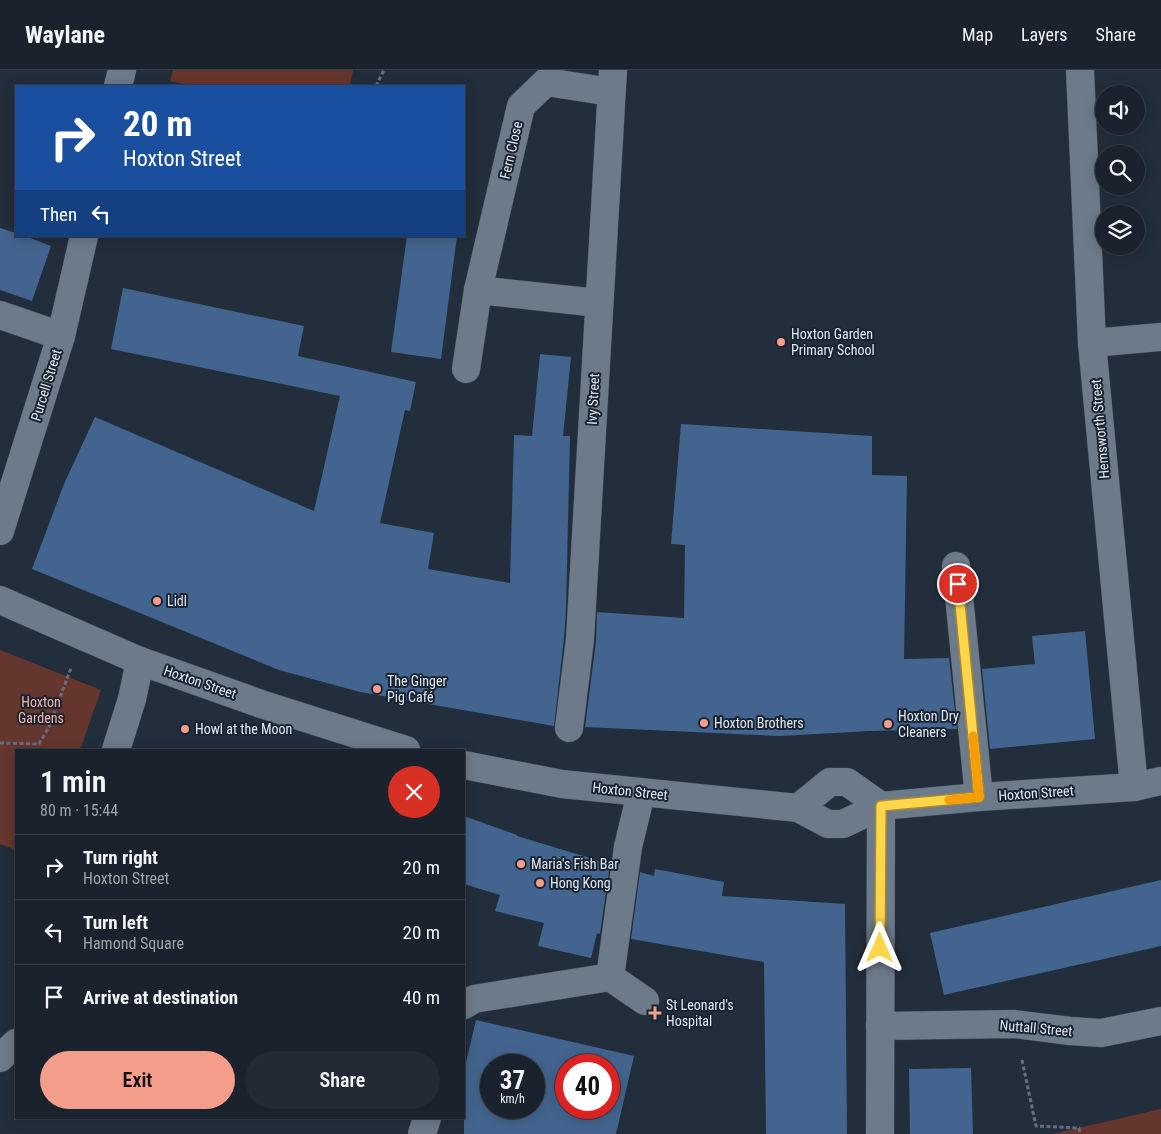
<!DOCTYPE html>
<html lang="en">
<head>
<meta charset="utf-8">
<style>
	:root { --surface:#1a222d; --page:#232a35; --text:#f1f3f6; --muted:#9fa4aa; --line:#383f49; --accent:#f49d8b }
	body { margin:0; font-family:"Roboto Condensed",sans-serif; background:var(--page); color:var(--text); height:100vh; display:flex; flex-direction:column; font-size:19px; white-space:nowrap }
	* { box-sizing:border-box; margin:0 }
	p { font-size:16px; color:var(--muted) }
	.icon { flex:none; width:28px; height:28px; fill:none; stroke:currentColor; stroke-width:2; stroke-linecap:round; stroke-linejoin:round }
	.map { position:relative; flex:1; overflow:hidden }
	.drawer { position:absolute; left:15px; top:679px; width:450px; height:370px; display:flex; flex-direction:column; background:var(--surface); border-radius:0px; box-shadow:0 2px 12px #0003,0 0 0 1px var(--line) }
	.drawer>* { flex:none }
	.banner { position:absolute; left:15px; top:15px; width:450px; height:152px; border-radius:0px; box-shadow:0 2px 12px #0003,0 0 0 1px var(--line); background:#1a4fa0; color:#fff; overflow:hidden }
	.fabs { position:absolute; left:1095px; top:15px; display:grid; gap:10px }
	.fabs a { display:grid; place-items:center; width:50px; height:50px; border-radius:50%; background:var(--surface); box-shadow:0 2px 12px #0003,0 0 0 1px var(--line); font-size:25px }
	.speed { position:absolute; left:480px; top:984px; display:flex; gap:10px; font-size:25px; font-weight:700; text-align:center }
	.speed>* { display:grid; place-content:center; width:65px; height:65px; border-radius:50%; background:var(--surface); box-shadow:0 2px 12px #0003,0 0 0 1px var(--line); line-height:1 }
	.speed small { font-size:12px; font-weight:400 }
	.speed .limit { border:8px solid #d22; background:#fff; color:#111 }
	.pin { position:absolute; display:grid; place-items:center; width:42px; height:42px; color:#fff; margin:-21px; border:2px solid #fff; border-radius:50%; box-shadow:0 1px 5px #0007 }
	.me { position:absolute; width:55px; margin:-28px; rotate:0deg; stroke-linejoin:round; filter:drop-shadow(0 0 4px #0008) }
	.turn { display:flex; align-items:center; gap:18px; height:105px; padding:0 25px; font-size:22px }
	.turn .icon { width:65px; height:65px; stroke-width:2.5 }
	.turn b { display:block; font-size:35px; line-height:42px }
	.then { display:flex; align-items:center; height:48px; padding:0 25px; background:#0003; gap:10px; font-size:19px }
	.round { display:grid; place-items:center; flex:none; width:52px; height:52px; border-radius:26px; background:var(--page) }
	.overview { display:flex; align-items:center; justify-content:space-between; height:85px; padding:0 25px }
	h1 { font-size:30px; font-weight:600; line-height:38px }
	.cta { display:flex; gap:10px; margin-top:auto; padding:10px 25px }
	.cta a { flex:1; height:58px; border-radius:30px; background:var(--accent); color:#111; font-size:20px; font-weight:600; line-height:58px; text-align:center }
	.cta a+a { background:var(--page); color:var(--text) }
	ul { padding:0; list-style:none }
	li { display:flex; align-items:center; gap:15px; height:65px; padding:0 25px; border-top:1px solid var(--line) }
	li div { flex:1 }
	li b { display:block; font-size:19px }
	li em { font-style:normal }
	header { display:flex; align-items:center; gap:30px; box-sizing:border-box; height:70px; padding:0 25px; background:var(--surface); border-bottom:1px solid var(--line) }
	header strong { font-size:24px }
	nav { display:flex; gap:28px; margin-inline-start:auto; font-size:18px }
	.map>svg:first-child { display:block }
	.green { fill:#65362d }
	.building { fill:#42648e; fill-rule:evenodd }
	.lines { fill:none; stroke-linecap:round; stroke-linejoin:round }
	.minor-casing { stroke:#3f4955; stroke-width:29 }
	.path { stroke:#66707d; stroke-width:3; stroke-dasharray:4 2.5; stroke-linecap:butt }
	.minor { stroke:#6d7a8a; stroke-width:28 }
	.route-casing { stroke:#a68a30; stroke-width:12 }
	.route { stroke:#ffd54a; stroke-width:9 }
	.slow { stroke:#f59e0b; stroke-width:9 }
	.poi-dot { fill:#f49d8b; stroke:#192432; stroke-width:2 }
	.labels { text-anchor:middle; stroke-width:4; stroke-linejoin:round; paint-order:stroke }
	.street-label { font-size:14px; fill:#e2e9f3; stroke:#192432 }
	.poi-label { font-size:14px; fill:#e2e9f3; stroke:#192432; text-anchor:start }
	.park-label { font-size:14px; fill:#f9b1a2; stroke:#192432 }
</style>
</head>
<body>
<header>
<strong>Waylane</strong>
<nav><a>Map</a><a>Layers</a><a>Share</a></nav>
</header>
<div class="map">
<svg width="1161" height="1064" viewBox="0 0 1161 1064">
	<rect width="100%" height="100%" fill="#232e3c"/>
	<g class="green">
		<polygon points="173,0 353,0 350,16 194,16 170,11"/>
		<polygon points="0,580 101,620 80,680 16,680 16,780 0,774"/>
		<polygon points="1161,1039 1161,1064 1052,1064"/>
	</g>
	<g class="building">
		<polygon points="0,158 16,163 16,166 25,166 51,176 32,231 0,220"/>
		<polygon points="407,166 457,166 441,289 391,282"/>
		<polygon points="123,218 304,256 298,286 416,312 410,341 405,340 380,453 434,463 428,499 510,513 514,365 532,366 540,284 571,287 563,366 570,366 566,540 564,568 554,656 360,622 279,600 32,499 64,414 95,347 314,441 340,326 111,279"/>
		<polygon points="681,354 872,366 872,405 907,406 904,589 949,588 957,659 870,661 780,666 585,657 596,571 597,542 684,548 685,475 671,474"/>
		<polygon points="1085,561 1095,669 990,679 982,599 1035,594 1032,566"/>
		<polygon points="464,746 517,765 517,766 610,794 600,864 597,863 591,888 538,876 544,853 495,841 500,825 464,814"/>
		<polygon points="655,799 724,812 722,826 845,834 847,1064 766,1064 764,892 631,869 640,802 654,806"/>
		<polygon points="1161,810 1161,876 944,925 930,863"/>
		<path d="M476,950l158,36 -18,78h-152v-63zM491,995h43v43h-43zM566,995h43v43h-43z"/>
		<polygon points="971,998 973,1064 910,1064 909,999"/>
	</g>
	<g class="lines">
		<g class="minor-casing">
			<g id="minor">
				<polyline points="1080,0 1092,273 1134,717"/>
				<polyline points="118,16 122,0"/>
				<polyline points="478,220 598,233"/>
				<polyline points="0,245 61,266"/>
				<polyline points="1092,273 1161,267"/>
				<polyline points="466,299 478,220 521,36 546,12 611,22"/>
				<polyline points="0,461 61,266 84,166"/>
				<polyline points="956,496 979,727"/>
				<polyline points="0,530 140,591 261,634 406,680"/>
				<polyline points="569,658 580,569 613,0"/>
				<polyline points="116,680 132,629 140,591"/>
				<polyline points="464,695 562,714 798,738 828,754 843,754 881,736 979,727 1134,717 1161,711"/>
				<polyline points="798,738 830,712 847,712 881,736"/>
				<polyline points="610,907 645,931"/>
				<polyline points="464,935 474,929 610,907 628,777 641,723"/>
				<polyline points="880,956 1014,954 1070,961 1101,963 1161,951"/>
				<polyline points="0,988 16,973"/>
				<polyline points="422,1064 427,1048"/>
				<polyline points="880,1064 881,736"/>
			</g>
		</g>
		<g class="path">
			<polyline points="376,16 384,0"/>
			<polyline points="0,673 39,674 49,657 71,598"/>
			<polyline points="1022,990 1036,1056 1079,1058 1080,1064"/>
		</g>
		<use href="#minor" class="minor"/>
	</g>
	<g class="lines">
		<g class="route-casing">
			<polyline id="route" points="880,878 881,736 979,727 958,514"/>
		</g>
		<use href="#route" class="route"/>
		<polyline class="slow" points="949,730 979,727 973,666"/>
	</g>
	<g class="poi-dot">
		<circle cx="781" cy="272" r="5"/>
		<circle cx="157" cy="531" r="5"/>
		<circle cx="377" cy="619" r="5"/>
		<circle cx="704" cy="653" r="5"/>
		<circle cx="888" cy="654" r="5"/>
		<circle cx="185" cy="659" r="5"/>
		<circle cx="521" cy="794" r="5"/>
		<circle cx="540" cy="813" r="5"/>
		<path d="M652.5 935.5h5v5h5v5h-5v5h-5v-5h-5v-5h5z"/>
	</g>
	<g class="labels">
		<g class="street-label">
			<text transform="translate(511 80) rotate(-77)" y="5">Fern Close</text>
			<text transform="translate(46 315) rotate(-73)" y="5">Purcell Street</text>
			<text transform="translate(593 329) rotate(-87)" y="5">Ivy Street</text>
			<text transform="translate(1100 359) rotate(-95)" y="5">Hemsworth Street</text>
			<text transform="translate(200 612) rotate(19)" y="5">Hoxton Street</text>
			<text transform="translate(630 721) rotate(6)" y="5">Hoxton Street</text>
			<text transform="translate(1036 723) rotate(-4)" y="5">Hoxton Street</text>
			<text transform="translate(1036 958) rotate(5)" y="5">Nuttall Street</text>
		</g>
		<g class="poi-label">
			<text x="791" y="269">Hoxton Garden<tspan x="791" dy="16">Primary School</tspan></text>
			<text x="167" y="536">Lidl</text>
			<text x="387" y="616">The Ginger<tspan x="387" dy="16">Pig Café</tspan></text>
			<text x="898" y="651">Hoxton Dry<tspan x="898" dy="16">Cleaners</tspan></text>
			<text x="714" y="658">Hoxton Brothers</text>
			<text x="195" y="664">Howl at the Moon</text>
			<text x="531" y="799">Maria's Fish Bar</text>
			<text x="550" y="818">Hong Kong</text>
			<text x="666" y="940">St Leonard's<tspan x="666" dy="16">Hospital</tspan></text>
		</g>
		<g class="park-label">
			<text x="41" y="637">Hoxton<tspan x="41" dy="16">Gardens</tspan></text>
		</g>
	</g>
</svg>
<div class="fabs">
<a><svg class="icon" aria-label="sound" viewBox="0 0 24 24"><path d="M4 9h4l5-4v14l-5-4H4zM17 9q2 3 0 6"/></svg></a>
<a><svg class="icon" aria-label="search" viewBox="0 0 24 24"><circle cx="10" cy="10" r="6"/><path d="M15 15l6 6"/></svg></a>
<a><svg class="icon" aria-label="layers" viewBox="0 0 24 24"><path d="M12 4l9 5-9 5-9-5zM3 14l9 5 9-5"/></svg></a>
</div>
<div class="speed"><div>37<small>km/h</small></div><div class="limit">40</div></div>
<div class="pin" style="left:958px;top:514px;background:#d93025"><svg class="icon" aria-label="arrive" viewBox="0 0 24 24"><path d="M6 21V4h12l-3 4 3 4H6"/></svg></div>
<svg class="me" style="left:880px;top:878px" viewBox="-20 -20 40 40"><path d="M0-17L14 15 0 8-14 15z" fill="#ffd54a" stroke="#fff" stroke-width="4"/></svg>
<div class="banner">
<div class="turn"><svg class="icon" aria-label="right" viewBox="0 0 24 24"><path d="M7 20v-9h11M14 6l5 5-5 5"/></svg><div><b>20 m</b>Hoxton Street</div></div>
<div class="then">Then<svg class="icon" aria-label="left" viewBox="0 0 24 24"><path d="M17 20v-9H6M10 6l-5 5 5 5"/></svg></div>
</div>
<section class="drawer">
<div class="overview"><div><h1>1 min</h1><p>80 m · 15:44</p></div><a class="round" style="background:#d93025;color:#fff"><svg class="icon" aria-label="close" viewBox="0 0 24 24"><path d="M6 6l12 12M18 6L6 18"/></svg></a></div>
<ul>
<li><svg class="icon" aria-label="right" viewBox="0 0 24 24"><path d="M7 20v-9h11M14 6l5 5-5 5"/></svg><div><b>Turn right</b><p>Hoxton Street</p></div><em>20 m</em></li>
<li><svg class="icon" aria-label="left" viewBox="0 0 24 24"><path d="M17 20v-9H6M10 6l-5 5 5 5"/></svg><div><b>Turn left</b><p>Hamond Square</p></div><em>20 m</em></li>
<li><svg class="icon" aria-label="arrive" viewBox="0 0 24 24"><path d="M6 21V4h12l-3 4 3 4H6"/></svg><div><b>Arrive at destination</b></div><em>40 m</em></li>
</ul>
<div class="cta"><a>Exit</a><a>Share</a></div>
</section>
</div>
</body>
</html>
